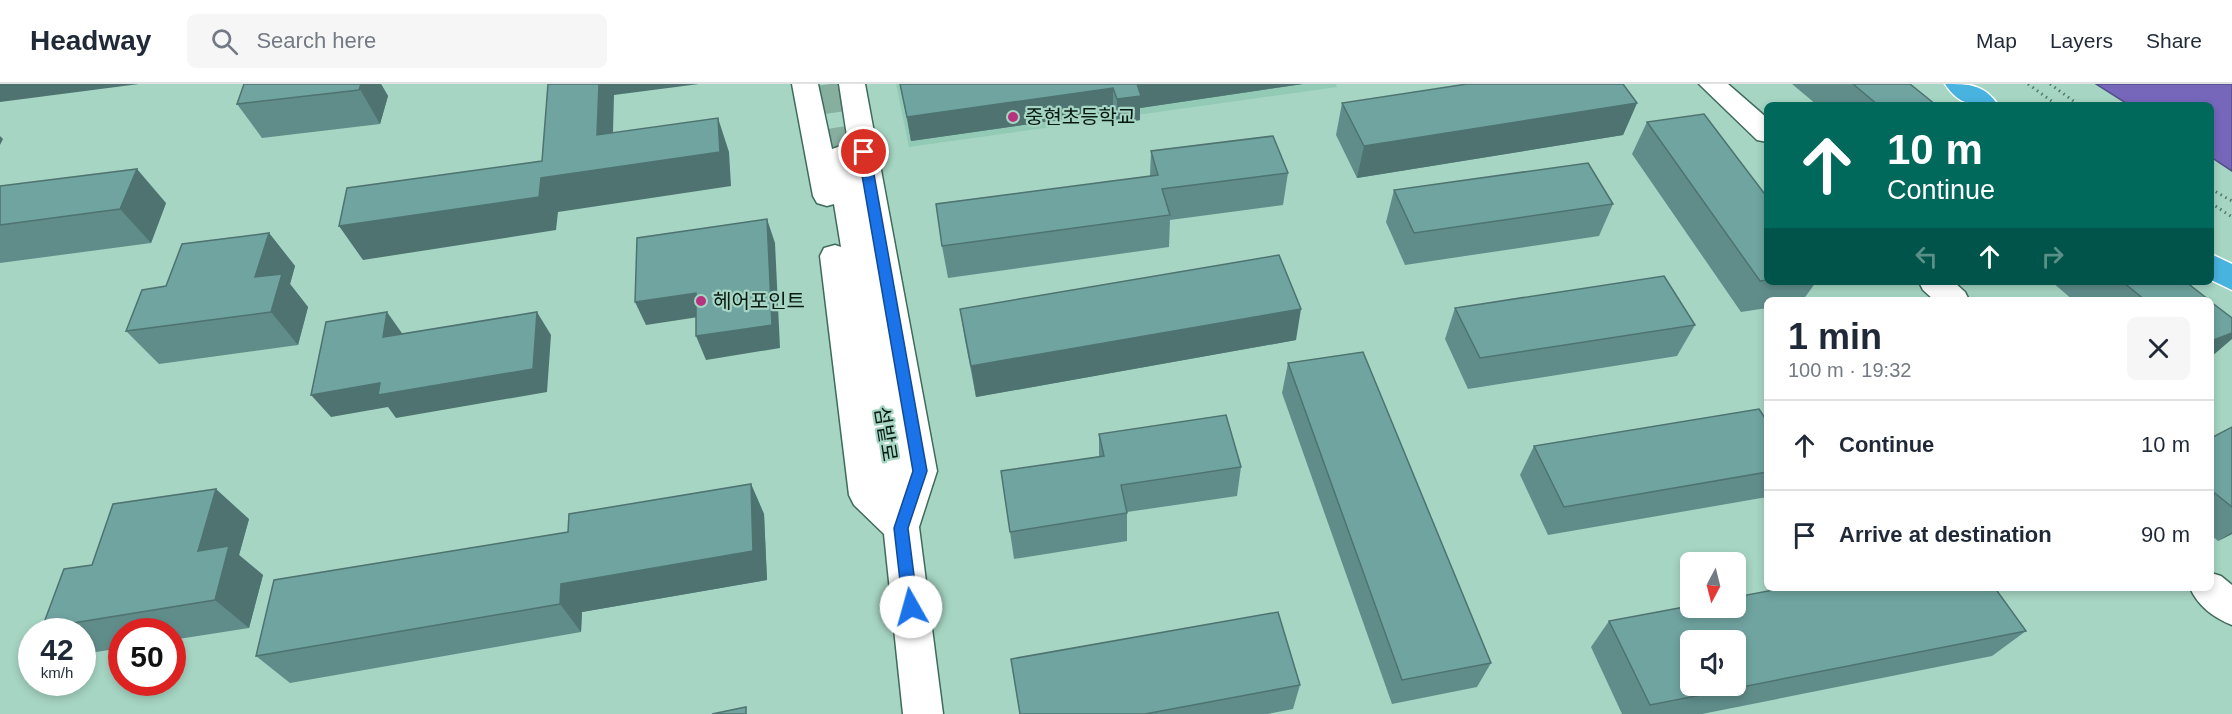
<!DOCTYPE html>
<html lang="en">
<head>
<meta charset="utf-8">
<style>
	:root { --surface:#fff; --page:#f6f6f7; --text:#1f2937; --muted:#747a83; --line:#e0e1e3 }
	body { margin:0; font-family:Arial,"Noto Sans KR",sans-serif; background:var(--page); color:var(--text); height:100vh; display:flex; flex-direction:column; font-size:22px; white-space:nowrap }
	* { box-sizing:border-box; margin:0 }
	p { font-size:20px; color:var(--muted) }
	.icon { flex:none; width:33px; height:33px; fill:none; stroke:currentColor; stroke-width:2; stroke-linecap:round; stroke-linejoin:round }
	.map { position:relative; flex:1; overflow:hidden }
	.drawer { position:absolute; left:1764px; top:213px; width:450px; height:294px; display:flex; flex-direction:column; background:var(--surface); border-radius:9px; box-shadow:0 3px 9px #0003 }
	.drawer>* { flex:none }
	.hud { position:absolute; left:1764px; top:18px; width:450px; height:183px; border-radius:9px; box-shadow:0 3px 9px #0003; background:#00695c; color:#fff; overflow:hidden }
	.needle { width:39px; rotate:187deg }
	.controls { position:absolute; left:1680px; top:468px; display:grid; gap:12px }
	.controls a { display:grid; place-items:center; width:66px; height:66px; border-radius:9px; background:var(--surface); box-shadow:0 3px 9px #0003; font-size:30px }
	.speed { position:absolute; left:18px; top:534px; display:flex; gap:12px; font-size:30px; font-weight:700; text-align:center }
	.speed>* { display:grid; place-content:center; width:78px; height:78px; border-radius:50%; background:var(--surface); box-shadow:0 3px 9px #0003; line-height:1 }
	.speed small { font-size:15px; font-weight:400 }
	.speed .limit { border:9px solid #d22; background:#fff; color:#111 }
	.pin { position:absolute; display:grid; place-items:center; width:51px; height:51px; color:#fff; margin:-26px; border:3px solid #fff; border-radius:50%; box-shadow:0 2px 6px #0007 }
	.me { position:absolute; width:66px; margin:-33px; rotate:353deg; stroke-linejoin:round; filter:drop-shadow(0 0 4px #0008) }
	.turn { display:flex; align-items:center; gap:21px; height:126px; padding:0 24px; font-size:27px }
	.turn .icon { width:78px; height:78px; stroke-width:2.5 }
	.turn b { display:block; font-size:42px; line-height:51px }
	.lanes { display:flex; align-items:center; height:57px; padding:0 24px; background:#0003; justify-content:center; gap:30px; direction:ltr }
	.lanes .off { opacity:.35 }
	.round { display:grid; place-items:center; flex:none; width:63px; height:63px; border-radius:9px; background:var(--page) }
	.overview { display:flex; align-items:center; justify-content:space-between; height:102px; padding:0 24px }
	h1 { font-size:36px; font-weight:700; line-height:45px }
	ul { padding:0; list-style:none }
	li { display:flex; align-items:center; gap:18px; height:90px; padding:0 24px; border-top:2px solid var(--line) }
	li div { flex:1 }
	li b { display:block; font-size:22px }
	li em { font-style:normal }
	header { display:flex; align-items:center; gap:36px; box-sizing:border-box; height:84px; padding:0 30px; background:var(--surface); border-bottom:2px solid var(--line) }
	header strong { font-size:28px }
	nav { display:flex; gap:33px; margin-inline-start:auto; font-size:21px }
	.search { width:420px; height:54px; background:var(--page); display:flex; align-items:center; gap:15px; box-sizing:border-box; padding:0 21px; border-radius:9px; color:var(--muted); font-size:22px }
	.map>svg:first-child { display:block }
	.built { fill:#92cab6 }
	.water { fill:#7667bb; stroke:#544f88; stroke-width:1.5 }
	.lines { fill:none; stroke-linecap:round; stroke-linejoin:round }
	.secondary-tunnel { stroke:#86afa0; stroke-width:29; stroke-dasharray:29 15; stroke-linecap:butt }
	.street-casing { stroke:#3f6b5c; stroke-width:3 }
	.secondary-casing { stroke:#3f6b5c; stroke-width:3 }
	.highway-casing { stroke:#fff; stroke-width:3 }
	.path { stroke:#55766a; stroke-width:3; stroke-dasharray:1.5 4; stroke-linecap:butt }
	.street { fill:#fff; fill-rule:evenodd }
	.secondary { fill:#fff; fill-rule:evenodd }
	.highway { fill:#49b3e0; fill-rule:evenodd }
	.wall { fill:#608d8a }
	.shaded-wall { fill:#4e7370 }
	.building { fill:#70a4a0; stroke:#4e7370; stroke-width:1.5; fill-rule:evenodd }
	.route { fill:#1a73e8; stroke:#114b97; stroke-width:1.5 }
	.poi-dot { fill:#b6347e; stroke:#a6d5c3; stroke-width:2 }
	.labels { text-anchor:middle; stroke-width:4.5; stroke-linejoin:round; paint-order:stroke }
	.poi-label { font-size:20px; fill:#061812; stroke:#a6d5c3; text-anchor:start }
	.street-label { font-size:20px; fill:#061812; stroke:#a6d5c3 }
</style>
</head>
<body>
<header>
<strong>Headway</strong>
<div class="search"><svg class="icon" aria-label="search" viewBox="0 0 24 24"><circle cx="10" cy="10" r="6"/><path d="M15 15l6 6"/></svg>Search here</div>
<nav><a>Map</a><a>Layers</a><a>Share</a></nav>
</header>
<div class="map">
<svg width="2232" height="630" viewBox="0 0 2232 630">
	<rect width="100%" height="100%" fill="#a6d5c3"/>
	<polygon class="built" points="896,0 1336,0 1337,3 909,63"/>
	<polygon class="water" points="2096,0 2232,0 2232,87 2211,73 2211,21 2129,21"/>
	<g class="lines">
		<polyline class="secondary-tunnel" points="830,0 841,72"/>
		<g class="street-casing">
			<g id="street">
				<polygon points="1699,0 1728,0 1767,34 1767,58 1757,56"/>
				<polygon points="1919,198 1954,198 1965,208 1969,216 1934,216 1923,206"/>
				<path d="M2211,489l10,3 11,9v40c-18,-7 -34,-19 -42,-37h21z"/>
			</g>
		</g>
		<g class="secondary-casing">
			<polygon id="secondary" points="792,0 818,0 832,65 841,62 849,65 839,0 865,0 937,387 919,443 943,630 903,630 884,450 854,421 849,411 820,172 824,164 835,161 841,163 834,120 827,122 817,119 813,112"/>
		</g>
		<g class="highway-casing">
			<g id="highway">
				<path d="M1945,0c24,0 39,0 53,21 -24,0 -38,2 -53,-21z"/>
				<polygon points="2211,170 2232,180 2232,206 2211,196"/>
			</g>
		</g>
		<g class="path">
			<polyline points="2028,0 2057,21"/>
			<polyline points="2050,0 2079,21"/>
			<polyline points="2211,105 2232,117"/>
			<polyline points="2211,119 2232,133"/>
		</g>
		<use href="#street" class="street"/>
		<use href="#secondary" class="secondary"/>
		<use href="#highway" class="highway"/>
	</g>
	<g class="wall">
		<polygon points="381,0 388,12 380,40 262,54 237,20"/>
		<polygon points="900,0 1303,0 1140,24 1140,36 1117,40 1113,28 911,57"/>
		<polygon points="1792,0 1910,0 1936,21 1817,21"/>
		<polygon points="1342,19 1637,19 1623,51 1357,94 1336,51"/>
		<polygon points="1647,38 1767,113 1767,198 1816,198 1803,216 1767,216 1767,224 1741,228 1632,70"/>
		<polygon points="1151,67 1288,89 1283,121 1170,136 1169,163 948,194 942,162 1150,92"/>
		<polygon points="0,102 166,119 151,159 0,179"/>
		<polygon points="1394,106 1613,120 1599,152 1405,181 1386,138"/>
		<polygon points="269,149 295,182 290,200 308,223 298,261 159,280 126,247 166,202"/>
		<polygon points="2052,198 2186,198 2209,216 2073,216"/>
		<polygon points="1455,224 1695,241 1677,272 1468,305 1445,255"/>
		<polygon points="960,225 1296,256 976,313 965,256"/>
		<polygon points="1288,279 1491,579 1477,603 1392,620 1282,309"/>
		<polygon points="1767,337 1767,413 1548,451 1520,391 1534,362"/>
		<polygon points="2232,343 2232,450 2218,457 2211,451 2211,354"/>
		<polygon points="1099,350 1241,383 1237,412 1127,428 1127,457 1014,475 1001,387 1099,373"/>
		<polygon points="751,400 764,430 767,496 582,528 581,548 290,599 256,572 568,448"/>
		<polygon points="249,435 239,471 263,491 249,544 172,556 172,548 122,548 122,564 83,570 82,570 82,548 48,548 42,544 92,481"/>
		<polygon points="1609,537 2026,547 1992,572 1702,630 1622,630 1591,563"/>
		<polygon points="1300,601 1293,625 1268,630 1020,630"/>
	</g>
	<g class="shaded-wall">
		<polygon points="0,0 139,0 0,18"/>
		<polygon points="357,0 381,0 388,12 380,40"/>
		<polygon points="599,0 699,0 614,11 612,84 718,34 729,68 731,102 558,128 556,146 363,176 339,142 541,94 597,51"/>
		<polygon points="1137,0 1303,0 1140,24 1140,36 1117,40 1117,15"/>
		<polygon points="1113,4 1113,28 911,57 907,33"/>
		<polygon points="1637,19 1623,51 1357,94 1364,62"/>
		<polygon points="0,52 3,55 0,61"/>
		<polygon points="137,85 166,119 151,159 120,125"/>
		<polygon points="767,135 775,159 780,264 706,276 696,252"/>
		<polygon points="269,149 295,182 290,200 308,223 298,261 271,228 255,193"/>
		<polygon points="696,209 705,232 646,241 635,218"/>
		<polygon points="1301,225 1296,256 976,313 971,282"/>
		<polygon points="387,228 404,252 383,253"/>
		<polygon points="537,228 551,251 547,308 396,334 388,323 331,333 311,311"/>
		<polygon points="2232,249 2232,255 2211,273 2211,257"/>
		<polygon points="751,400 764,430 767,496 582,528 581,548 560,520 561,500"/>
		<polygon points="216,405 249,435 239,471 263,491 249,544 215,516 198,467"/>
		<polygon points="2232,448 2232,450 2218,457"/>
	</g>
	<g class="building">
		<polygon points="244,0 361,0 359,6 237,20"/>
		<polygon points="548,0 599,0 597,51 718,34 720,68 541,94 539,113 339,142 347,104 542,77"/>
		<polygon points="900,0 1138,0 1137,0 1141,12 1117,15 1113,4 907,33"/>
		<polygon points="1467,0 1623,0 1637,19 1364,62 1342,19"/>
		<polygon points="1853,0 1910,0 1936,21 1878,21"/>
		<polygon points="1704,30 1767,113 1767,196 1760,197 1647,38"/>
		<polygon points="1273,52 1288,89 1162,105 1170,131 942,162 936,120 1158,91 1151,67"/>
		<polygon points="1588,79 1613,120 1414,149 1394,106"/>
		<polygon points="137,85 120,125 0,141 0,102"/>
		<polygon points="767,135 772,241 696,252 696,209 635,218 637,154"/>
		<polygon points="269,149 255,193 282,190 271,228 126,247 142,206 166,202 182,160"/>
		<polygon points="1279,171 1301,225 971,282 960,225"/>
		<polygon points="1664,192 1695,241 1480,274 1455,224"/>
		<polygon points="2123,198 2186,198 2209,216 2145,216"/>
		<polygon points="2211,218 2232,234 2232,249 2211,257"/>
		<polygon points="387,228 383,253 537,228 533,285 378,311 380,299 311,311 326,238"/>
		<polygon points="1363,268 1491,579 1402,596 1288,279"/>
		<polygon points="1759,325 1767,337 1767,388 1564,423 1534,362"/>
		<polygon points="1226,331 1241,383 1121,401 1127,429 1010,448 1001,387 1104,372 1099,350"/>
		<polygon points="2232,343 2232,423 2211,406 2211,354"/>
		<polygon points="751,400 753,467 561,500 560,520 256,572 274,496 568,448 569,430"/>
		<polygon points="216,405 198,467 229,462 215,516 42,544 64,485 92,481 113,420"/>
		<path d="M1784,504h211l31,43 -376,74 -41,-84 81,-15v2h46v-11zM1690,556h46v46h-46z"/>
		<polygon points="1278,528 1300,601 1145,630 1020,630 1011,575"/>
		<polygon points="746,623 746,630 712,630"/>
	</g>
	<polygon class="route" points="864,64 870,68 927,387 908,444 918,523 916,528 911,530 905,528 903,523 894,444 913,387 858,68"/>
	<g class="poi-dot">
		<circle cx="1013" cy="33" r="6"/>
		<circle cx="701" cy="217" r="6"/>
	</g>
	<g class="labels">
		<g class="poi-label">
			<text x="1025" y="40">중현초등학교</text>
			<text x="713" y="224">헤어포인트</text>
		</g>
		<g class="street-label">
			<text transform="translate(886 350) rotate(81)" y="7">섬밭로</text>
		</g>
	</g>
</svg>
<div class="controls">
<a><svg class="needle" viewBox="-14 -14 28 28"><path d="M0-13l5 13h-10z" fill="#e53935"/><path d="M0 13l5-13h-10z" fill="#747a83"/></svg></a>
<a><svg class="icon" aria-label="sound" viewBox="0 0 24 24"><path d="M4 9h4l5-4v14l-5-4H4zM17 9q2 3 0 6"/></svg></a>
</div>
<div class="speed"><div>42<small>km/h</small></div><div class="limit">50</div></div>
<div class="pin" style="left:864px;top:68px;background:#d93025"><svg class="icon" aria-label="arrive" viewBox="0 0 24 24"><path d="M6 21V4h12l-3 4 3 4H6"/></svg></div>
<svg class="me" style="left:911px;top:523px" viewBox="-20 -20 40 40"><circle r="19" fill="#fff"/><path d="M0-13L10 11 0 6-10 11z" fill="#1a73e8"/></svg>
<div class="hud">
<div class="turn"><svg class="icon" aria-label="ahead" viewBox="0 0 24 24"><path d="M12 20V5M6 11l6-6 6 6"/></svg><div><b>10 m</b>Continue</div></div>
<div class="lanes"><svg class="icon off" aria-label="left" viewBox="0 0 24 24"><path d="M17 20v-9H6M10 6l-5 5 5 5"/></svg><svg class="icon" aria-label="ahead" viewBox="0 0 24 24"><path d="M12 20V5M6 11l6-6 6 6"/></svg><svg class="icon off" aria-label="right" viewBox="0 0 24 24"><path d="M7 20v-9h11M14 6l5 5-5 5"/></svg></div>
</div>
<section class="drawer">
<div class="overview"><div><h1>1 min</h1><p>100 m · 19:32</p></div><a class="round"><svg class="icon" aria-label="close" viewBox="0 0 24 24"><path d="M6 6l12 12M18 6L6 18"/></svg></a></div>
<ul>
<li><svg class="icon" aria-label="ahead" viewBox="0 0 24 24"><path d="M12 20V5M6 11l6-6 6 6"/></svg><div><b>Continue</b></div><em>10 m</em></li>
<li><svg class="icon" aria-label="arrive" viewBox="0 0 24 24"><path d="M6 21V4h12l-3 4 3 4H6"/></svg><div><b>Arrive at destination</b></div><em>90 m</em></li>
</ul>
</section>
</div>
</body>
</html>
